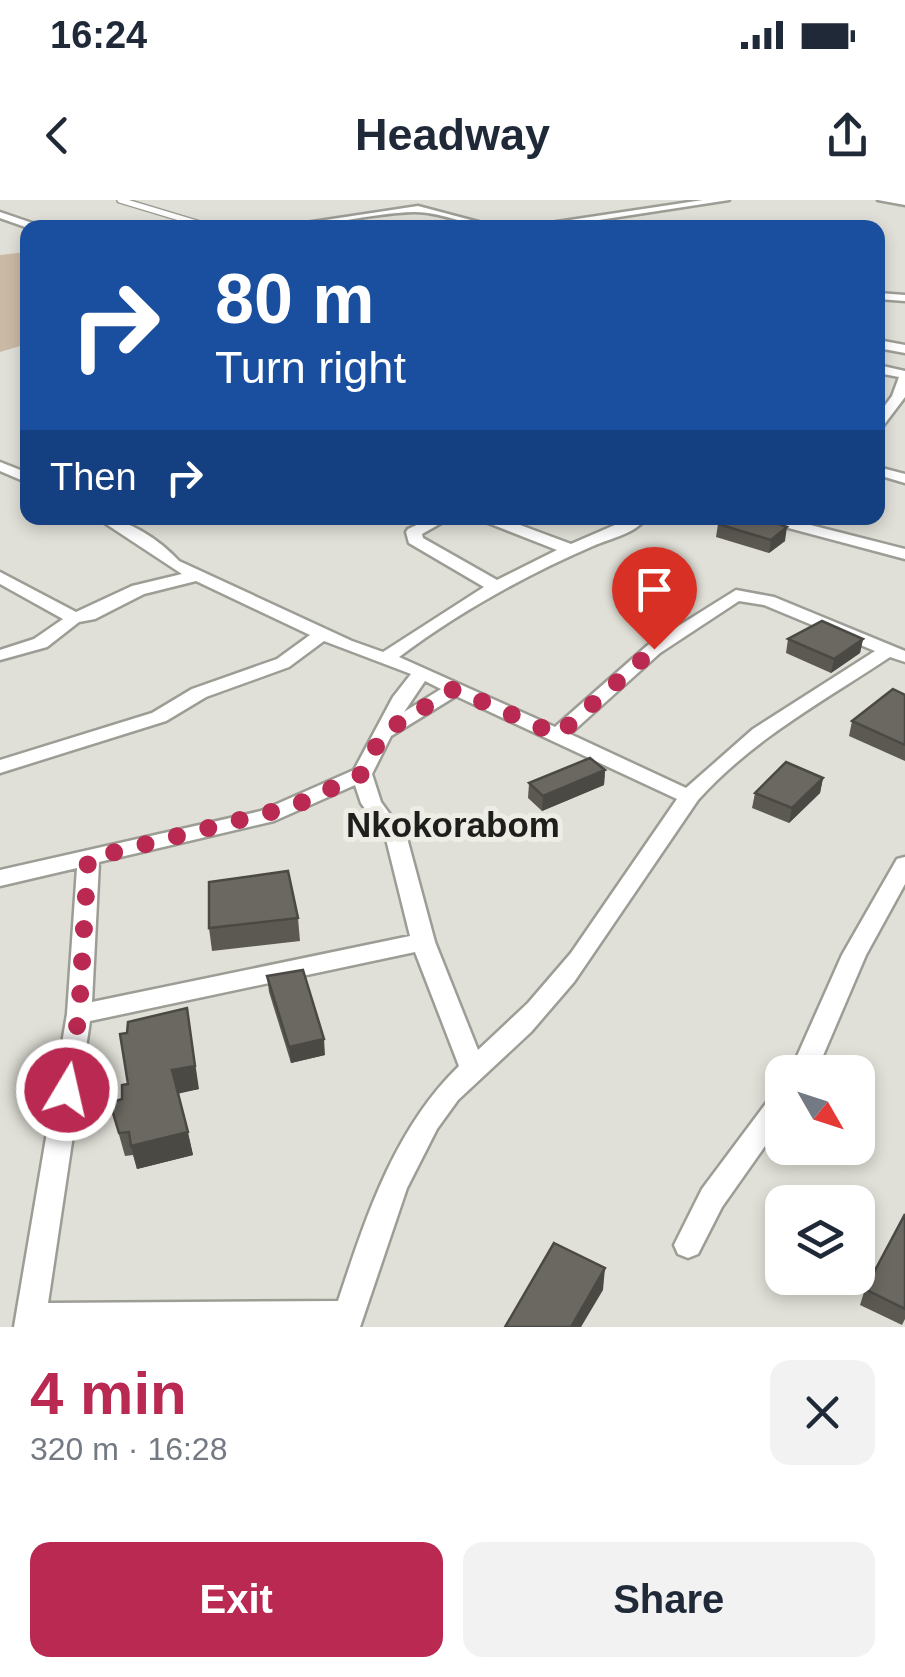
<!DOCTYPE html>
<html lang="en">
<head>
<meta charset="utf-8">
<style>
	:root { --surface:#fff; --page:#f2f2f3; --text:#1f2937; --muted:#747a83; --accent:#b92951 }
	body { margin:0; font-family:Arial,sans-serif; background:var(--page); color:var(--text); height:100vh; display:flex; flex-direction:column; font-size:38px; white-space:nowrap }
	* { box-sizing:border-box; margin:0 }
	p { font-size:32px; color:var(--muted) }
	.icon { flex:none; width:55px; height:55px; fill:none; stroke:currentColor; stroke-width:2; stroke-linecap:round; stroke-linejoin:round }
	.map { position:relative; height:1127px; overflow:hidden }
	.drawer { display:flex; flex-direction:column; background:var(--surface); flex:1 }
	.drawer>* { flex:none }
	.guide { position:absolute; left:20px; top:20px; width:865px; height:305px; border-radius:20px; box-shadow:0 5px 15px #0003; background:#1a4fa0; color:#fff; overflow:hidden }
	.needle { width:65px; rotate:129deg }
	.buttons { position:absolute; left:765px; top:855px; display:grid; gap:20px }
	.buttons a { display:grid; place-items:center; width:110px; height:110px; border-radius:20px; background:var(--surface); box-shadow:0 5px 15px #0003; font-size:50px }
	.pin { position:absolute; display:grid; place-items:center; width:85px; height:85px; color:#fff; margin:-102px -42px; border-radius:50% 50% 50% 0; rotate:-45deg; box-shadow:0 0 10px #0007 }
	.pin .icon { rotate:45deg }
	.me { position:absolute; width:110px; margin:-55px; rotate:9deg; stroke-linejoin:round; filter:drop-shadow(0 0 8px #0008) }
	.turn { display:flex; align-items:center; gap:35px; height:210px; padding:0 30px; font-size:45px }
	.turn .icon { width:130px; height:130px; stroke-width:2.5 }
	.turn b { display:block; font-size:70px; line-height:85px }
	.then { display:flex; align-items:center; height:95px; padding:0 30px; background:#0003; gap:20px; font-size:38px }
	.round { display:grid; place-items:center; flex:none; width:105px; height:105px; border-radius:20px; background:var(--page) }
	.overview { display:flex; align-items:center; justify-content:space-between; height:170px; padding:0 30px }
	h1 { font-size:60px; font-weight:700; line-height:75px; color:var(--accent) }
	.action { display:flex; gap:20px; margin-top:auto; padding:20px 30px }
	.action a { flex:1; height:115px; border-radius:20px; background:var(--accent); color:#fff; font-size:40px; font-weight:700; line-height:115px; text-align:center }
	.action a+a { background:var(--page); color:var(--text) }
	.status { display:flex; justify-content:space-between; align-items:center; height:70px; padding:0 50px; background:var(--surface); direction:ltr }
	.status svg { height:28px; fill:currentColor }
	header { display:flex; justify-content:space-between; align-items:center; height:130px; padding:0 30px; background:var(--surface); font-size:45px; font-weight:700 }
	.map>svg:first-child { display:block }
	.green { fill:#cab9a5 }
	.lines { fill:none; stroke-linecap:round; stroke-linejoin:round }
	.lane-casing { stroke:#9c9d95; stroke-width:8 }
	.street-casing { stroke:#9c9d95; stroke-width:5 }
	.lane { stroke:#fff; stroke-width:5 }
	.street { fill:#fff; fill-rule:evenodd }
	.wall { fill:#5c5953 }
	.shaded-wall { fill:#4b4944 }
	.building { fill:#6b6861; stroke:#4b4944; stroke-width:2.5 }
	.route { stroke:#b92951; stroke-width:18; stroke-dasharray:0 32.4 }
	.labels { text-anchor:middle; stroke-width:10; stroke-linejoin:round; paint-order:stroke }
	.quarter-label { font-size:35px; font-weight:bold; fill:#1e1f1c; stroke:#edede5 }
</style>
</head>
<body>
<div class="status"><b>16:24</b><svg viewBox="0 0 49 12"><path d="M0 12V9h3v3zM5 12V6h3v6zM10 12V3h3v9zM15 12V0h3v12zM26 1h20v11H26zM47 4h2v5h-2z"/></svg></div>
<header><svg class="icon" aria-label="back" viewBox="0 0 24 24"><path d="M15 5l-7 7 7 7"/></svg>Headway<svg class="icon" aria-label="share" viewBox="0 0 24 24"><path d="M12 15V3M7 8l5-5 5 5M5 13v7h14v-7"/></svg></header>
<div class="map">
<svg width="905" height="1127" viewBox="0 0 905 1127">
	<rect width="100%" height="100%" fill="#e0e0d8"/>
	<polygon class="green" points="27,52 27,144 0,152 0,55"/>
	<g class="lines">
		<g class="lane-casing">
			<polyline id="lane" points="120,0 213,28"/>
		</g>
		<g class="street-casing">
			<g id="street">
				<polygon points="703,0 729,0 547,28 517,28"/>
				<polygon points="878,0 905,0 905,5"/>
				<path d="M418,6l83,22c-30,0 -57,-16 -86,-16 -47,1 -94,16 -142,16z"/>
				<polygon points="0,12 41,26 42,28 28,28 0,18"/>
				<polygon points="878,93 905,95 905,101 878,99"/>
				<polygon points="878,140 905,145 905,153 878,148"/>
				<polygon points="878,165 905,171 905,197 883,226 878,227 878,215 892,196 899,177 878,173"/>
				<polygon points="0,262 28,273 28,283 0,271"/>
				<polygon points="878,267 905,274 905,283 878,275"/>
				<path d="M97,318c28,-2 63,22 82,43l173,80 31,11 101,-65 -75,-44 -3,-11 2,-3 24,-11h18l-28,16 1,4 74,42 60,-30 -74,-29 -2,-3h20l70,26 60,-26h15c-11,16 -35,20 -53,28 -67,29 -134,66 -194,111l156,70 93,-82 88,-55 38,7 131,54v11l-15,-5c-68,45 -137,82 -192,143l-124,182 -43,50 -73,68 -21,29 -30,59 -47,139h-346l53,-313 10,-146 -77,18v-16l261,-59 93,-41 39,-73 18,-23 -87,-33 -35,26 -83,30 -40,24 -166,52v-13l152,-47 40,-24 85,-30 33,-24 -114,-54 -52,13 -49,25 -16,3 -32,25 -47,13v-10l34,-11 29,-20 -63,-35v-12l76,40 56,-26 50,-12zM739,401l25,4 111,46 -122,78 -67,59 -116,-54 90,-81zM425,481l16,8 -37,23zM456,496l221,103 -106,154 -43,50 -50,47 -43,-108 -28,-104 -26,-36 -9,-28 19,-38zM355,585l6,18 25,36 24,97 -318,66 7,-140 175,-41zM415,752l44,114c-65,63 -93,151 -121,235l-290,2 42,-282z"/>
				<polygon points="759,318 783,318 905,349 905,359 762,321"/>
				<polygon points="905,657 905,684 866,755 816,872 790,872 842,755 897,659"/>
				<polygon points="782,891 782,922 722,1007 698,1054 688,1058 678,1054 674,1045 702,989 773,894"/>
			</g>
		</g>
		<use href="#lane" class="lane"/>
		<use href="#street" class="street"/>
	</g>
	<g class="wall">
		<polygon points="718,324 785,341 769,353 716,337"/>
		<polygon points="788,439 863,439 860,453 831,473 786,453"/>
		<polygon points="905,495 905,561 849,536 852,521"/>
		<polygon points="605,570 604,585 542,611 528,598 529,583"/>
		<polygon points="823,578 820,593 789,623 752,608 755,593"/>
		<polygon points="298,718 300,741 212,751 209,728"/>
		<polygon points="267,776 325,855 291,863 269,792"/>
		<polygon points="128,884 199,889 178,893 193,955 137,969 133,955 125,956 110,903 122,899"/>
		<polygon points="905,1014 905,1119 902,1125 860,1105 865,1089"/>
	</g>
	<g class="shaded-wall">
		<polygon points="787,327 785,341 769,353 771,340"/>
		<polygon points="863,439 860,453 831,473 834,459"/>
		<polygon points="605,570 604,585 542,611 543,596"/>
		<polygon points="823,578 820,593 789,623 792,608"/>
		<polygon points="187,808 199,889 177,894 172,870"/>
		<polygon points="324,839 325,855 291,863 289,847"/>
		<polygon points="188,932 193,955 137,969 131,946"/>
		<polygon points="605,1068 603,1090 581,1127 571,1127"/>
	</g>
	<g class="building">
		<polygon points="720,318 763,318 787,327 771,340 718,324"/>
		<polygon points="822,421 863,439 834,459 788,439"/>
		<polygon points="893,489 905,495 905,545 852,521"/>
		<polygon points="590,558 605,570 543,596 529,583"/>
		<polygon points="786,562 823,578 792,608 755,593"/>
		<polygon points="288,671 298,718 209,728 209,682"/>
		<polygon points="303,770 324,839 289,847 267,776"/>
		<polygon points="187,808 195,866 172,870 188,932 131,946 129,932 119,933 110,903 122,899 122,885 128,884 120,834 127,833 128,822"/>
		<polygon points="905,1014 905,1109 865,1089"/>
		<polygon points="554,1043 605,1068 571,1127 505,1127"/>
	</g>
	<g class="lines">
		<polyline class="route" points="67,890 79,814 88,659 294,606 362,574 383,533 454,489 558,535 654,449"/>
	</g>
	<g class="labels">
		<g class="quarter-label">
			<text x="453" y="637">Nkokorabom</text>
		</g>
	</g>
</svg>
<div class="buttons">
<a><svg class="needle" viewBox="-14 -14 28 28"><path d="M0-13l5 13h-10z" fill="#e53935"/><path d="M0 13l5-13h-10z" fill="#747a83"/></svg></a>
<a><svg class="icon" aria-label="layers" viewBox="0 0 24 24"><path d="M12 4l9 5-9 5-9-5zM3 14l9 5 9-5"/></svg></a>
</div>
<div class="pin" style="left:654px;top:449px;background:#d93025"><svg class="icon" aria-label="arrive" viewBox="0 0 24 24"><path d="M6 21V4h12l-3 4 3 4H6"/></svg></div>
<svg class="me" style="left:67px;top:890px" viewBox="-20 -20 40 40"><circle r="17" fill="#b92951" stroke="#fff" stroke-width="3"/><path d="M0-11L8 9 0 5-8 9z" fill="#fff"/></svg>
<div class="guide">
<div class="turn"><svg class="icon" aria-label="right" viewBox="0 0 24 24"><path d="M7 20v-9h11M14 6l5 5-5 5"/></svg><div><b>80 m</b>Turn right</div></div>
<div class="then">Then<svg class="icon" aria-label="right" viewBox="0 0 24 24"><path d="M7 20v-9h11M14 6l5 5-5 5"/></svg></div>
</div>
</div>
<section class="drawer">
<div class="overview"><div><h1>4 min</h1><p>320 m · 16:28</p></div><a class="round"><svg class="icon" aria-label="close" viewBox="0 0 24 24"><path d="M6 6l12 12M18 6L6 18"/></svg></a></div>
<div class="action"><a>Exit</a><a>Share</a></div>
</section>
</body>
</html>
